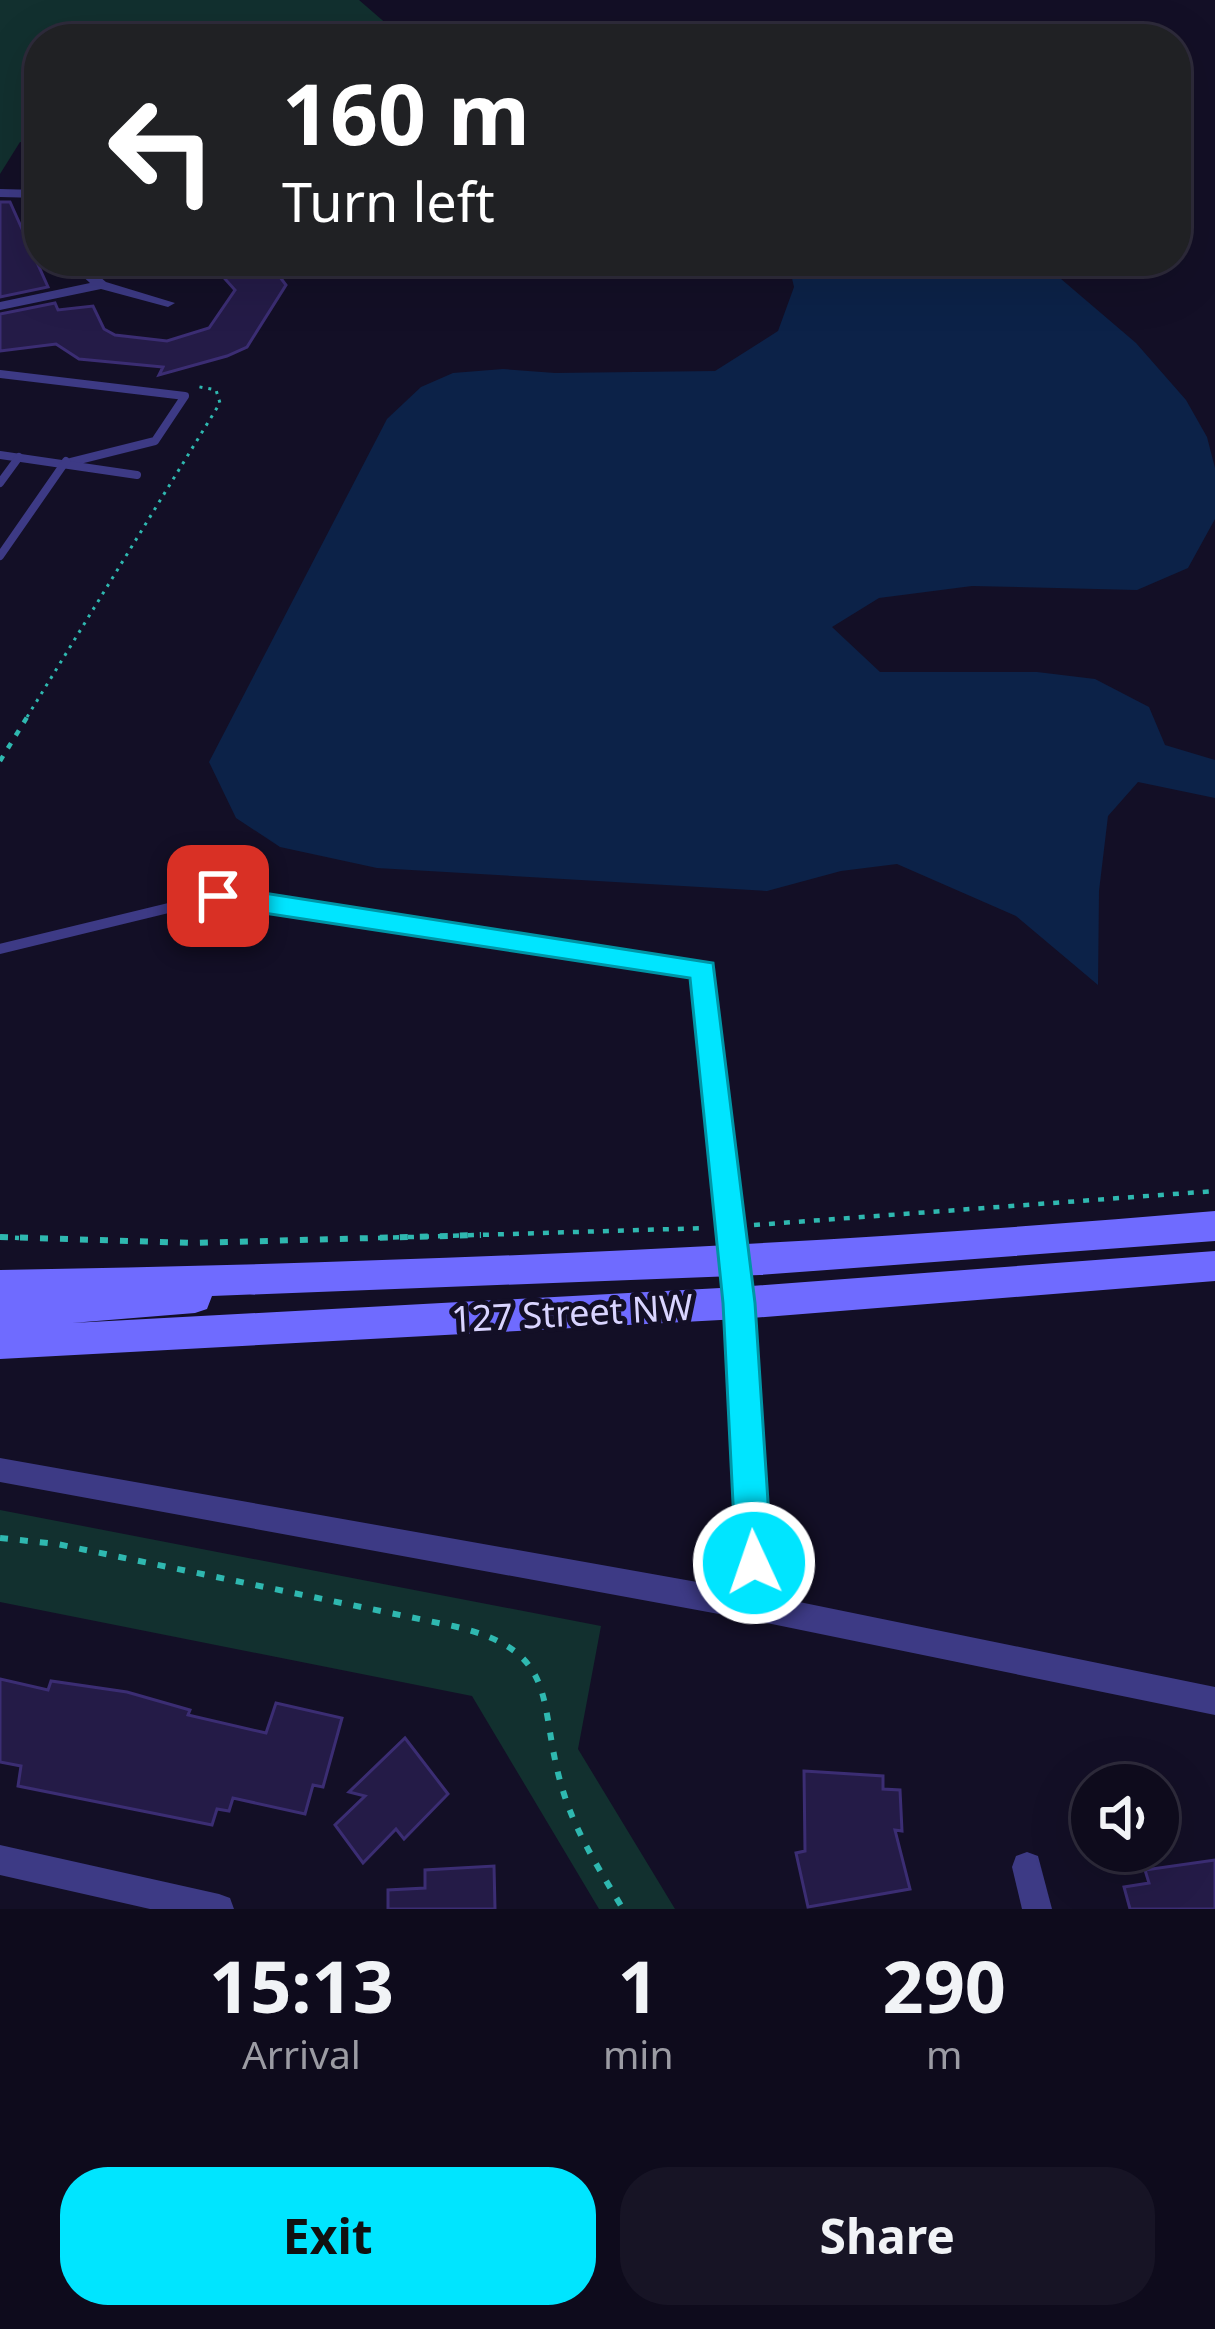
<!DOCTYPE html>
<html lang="en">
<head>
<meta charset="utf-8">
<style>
	:root { --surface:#0e0b1c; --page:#171425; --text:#f1f3f6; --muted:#9b9ba3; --line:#2e2b3b; --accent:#00e5ff }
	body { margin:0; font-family:"Noto Sans",sans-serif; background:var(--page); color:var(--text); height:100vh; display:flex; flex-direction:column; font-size:45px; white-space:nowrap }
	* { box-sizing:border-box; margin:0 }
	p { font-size:39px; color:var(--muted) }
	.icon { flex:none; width:66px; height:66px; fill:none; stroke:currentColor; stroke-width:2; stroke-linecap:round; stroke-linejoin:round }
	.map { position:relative; height:1909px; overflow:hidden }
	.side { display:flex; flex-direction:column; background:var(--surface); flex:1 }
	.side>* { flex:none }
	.hud { position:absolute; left:24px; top:24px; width:1167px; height:252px; border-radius:48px; box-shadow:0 12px 48px #0002,0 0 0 3px var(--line); background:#202124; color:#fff; overflow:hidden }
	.buttons { position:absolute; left:1071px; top:1764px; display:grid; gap:24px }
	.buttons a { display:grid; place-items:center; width:108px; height:108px; border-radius:50%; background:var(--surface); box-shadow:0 12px 48px #0002,0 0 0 3px var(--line); font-size:60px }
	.pin { position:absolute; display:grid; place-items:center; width:102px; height:102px; color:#fff; margin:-51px; border-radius:24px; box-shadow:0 6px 18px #0006 }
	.me { position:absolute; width:132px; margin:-66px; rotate:357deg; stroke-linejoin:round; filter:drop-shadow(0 0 9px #0008) }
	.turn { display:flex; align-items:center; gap:42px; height:252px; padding:0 60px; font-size:54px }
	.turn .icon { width:156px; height:156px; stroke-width:2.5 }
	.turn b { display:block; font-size:84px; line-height:102px }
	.eta { display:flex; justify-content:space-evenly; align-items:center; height:204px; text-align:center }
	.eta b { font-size:72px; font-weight:700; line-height:84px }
	.cta { display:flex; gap:24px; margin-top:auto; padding:24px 60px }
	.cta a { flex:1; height:138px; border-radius:48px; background:var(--accent); color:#111; font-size:48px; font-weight:700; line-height:138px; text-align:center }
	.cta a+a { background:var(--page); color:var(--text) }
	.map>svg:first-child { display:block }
	.green { fill:#12302f }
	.water { fill:#0c2248 }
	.building { fill:#241b47; stroke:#3b2d73; stroke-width:3 }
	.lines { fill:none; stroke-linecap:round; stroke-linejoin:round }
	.path-far2 { stroke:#2fb8b0; stroke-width:3; stroke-dasharray:3 6; stroke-linecap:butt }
	.path-far1 { stroke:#2fb8b0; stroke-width:4.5; stroke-dasharray:6 9; stroke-linecap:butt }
	.path { stroke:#2fb8b0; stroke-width:6; stroke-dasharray:8 12; stroke-linecap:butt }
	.lane-far1 { stroke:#3d3a85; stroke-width:8 }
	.lane { stroke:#3d3a85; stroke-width:10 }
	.street { fill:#3d3a85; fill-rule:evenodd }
	.secondary { fill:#6f6bff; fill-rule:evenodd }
	.route { fill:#00e5ff; stroke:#0095a6; stroke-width:3 }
	.labels { text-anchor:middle; stroke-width:10; stroke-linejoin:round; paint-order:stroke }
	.street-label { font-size:36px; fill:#d9d4ff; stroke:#130f26 }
</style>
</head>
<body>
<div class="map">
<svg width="1215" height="1909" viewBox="0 0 1215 1909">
	<rect width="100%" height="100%" fill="#130f26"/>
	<g class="green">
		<polygon points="0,0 359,0 404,39 39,39 39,144 20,142 0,174"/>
		<polygon points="0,1510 601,1626 578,1749 675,1909 599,1909 472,1696 0,1602"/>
	</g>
	<polygon class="water" points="788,261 1040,261 1136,343 1186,400 1207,437 1215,468 1215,519 1188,568 1137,590 972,586 879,598 832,627 880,672 1037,672 1095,679 1149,707 1165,745 1215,760 1215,798 1138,782 1108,816 1099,891 1098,985 1016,916 897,864 841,871 767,891 377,868 280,847 236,818 209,762 387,419 421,387 453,373 503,369 555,373 715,371 778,331 794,287"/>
	<g class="building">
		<polygon points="0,202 10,202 48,287 0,297"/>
		<polygon points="209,261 268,261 286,285 247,347 227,356 159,375 163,367 79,359 56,344 0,351 0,314 55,303 58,310 93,306 104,329 115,335 167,341 209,328 235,290"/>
		<polygon points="0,1679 48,1690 51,1681 127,1692 190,1710 188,1715 266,1733 276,1703 342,1718 323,1787 313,1785 305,1814 233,1798 229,1811 217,1809 212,1825 18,1786 21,1766 0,1762"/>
		<polygon points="405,1738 448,1794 404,1839 396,1829 363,1863 335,1825 365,1796 349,1792"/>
		<polygon points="804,1771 883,1776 883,1789 900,1790 902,1831 895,1830 910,1889 808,1907 796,1853 805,1851"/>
		<polygon points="1215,1860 1215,1909 1130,1909 1124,1887 1149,1883 1145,1870"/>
		<polygon points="494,1866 495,1909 388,1909 388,1890 425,1888 425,1870"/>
	</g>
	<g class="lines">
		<polyline class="path-far2" points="27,717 220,403 216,390 195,386"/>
		<g class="path-far1">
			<polyline points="0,761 29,714"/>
			<polyline points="754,1225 1215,1191"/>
			<polyline points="0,1237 19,1238"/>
			<polyline points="378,1238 707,1228"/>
		</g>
		<g class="path">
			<polyline points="0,1237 193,1243 481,1235"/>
			<path d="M0,1538l57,6 396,82c113,26 82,79 111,168 13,41 37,78 59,115"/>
		</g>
		<g class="lane-far1">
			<polyline points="0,374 185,396 155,441 71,462"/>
			<polyline points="0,455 137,475"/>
			<polyline points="0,483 19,457"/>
			<polyline points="0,556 66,461"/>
		</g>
		<polyline class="lane" points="0,949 218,896 703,970 728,1227"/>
		<g class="street">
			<polygon points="0,189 39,190 39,198 0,197"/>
			<polygon points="66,261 81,261 106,282 175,303 168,307 101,289 0,310 0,302 90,283"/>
			<polygon points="728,1217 736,1220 740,1227 751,1303 770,1596 1215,1687 1215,1715 757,1621 0,1482 0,1458 742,1590 727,1303 716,1227 720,1220"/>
			<polygon points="0,1845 219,1894 230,1898 234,1909 150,1909 0,1875"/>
			<polygon points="1027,1852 1038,1856 1052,1909 1022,1909 1012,1867 1016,1856"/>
		</g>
		<path class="secondary" d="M1215,1211v30l-455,34 -548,21 -5,13 -12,4 -123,10 667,-36 476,-36v30l-476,38 -739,40v-89c406,-7 811,-24 1215,-59z"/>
	</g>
	<polygon class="route" points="218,886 713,963 755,1303 772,1563 767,1576 754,1581 742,1576 736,1563 723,1303 690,978 218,906 204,896"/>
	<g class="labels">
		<g class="street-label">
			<text transform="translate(572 1313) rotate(-3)" y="13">127 Street NW</text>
		</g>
	</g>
</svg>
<div class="buttons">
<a><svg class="icon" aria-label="sound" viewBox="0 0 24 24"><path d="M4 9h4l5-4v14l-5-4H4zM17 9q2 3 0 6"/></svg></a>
</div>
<div class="pin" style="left:218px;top:896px;background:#d93025"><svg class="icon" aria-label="arrive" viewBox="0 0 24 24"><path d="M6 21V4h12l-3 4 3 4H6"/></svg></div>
<svg class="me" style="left:754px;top:1563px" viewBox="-20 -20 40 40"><circle r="17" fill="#00e5ff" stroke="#fff" stroke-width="3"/><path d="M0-11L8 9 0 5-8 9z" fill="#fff"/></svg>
<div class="hud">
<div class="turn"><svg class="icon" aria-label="left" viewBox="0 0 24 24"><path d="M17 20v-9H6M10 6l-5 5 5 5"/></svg><div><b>160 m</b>Turn left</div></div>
</div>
</div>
<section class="side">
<div class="eta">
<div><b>15:13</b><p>Arrival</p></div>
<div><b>1</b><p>min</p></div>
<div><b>290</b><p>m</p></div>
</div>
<div class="cta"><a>Exit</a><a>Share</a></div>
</section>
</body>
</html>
